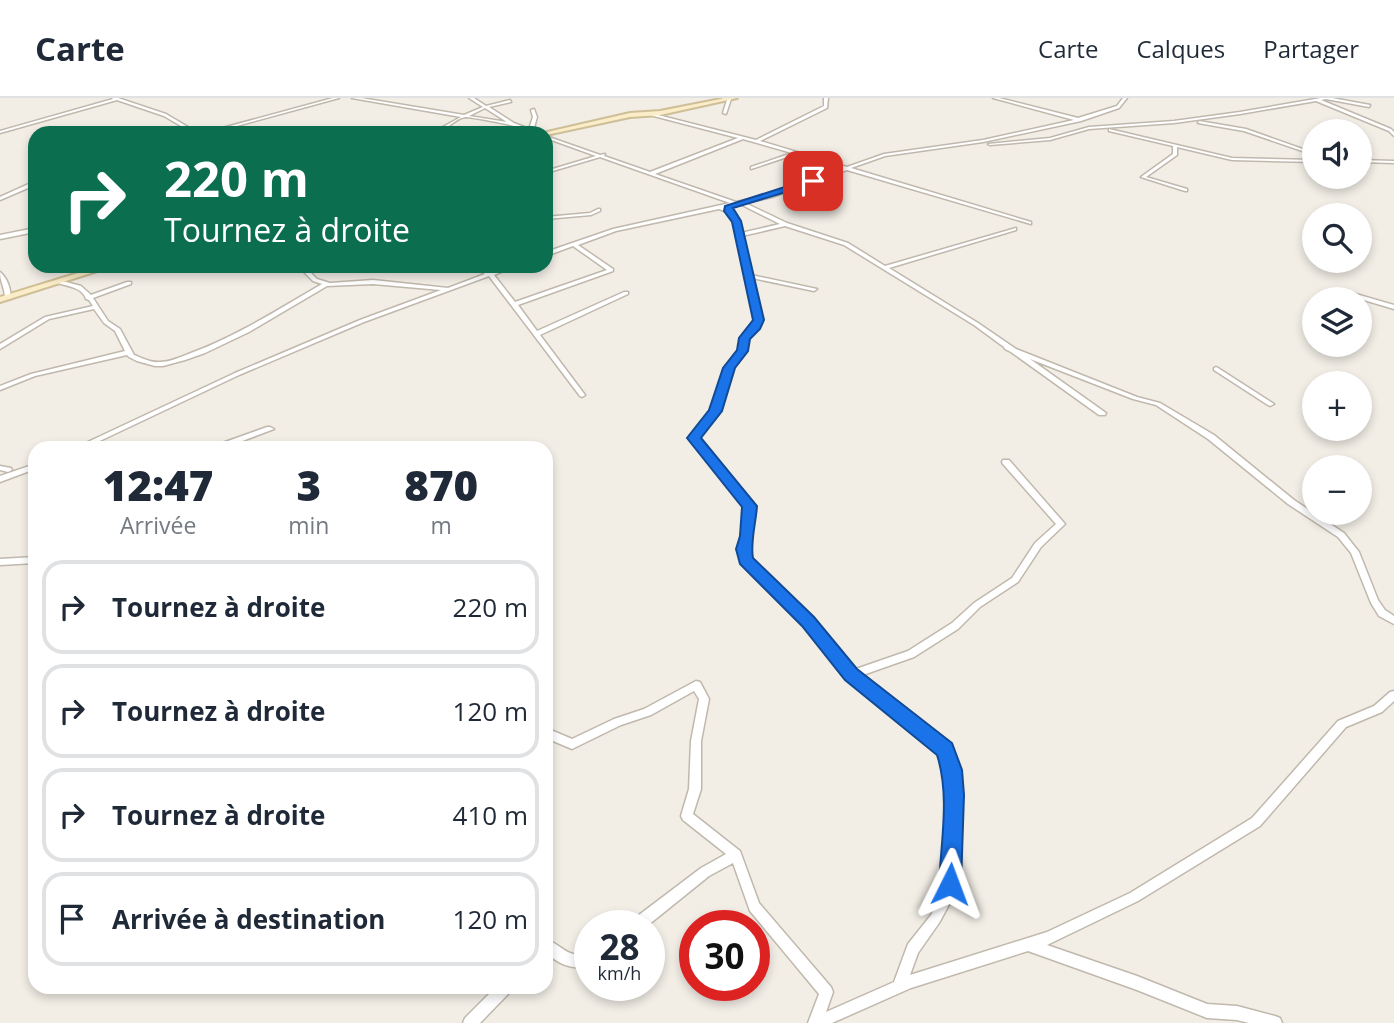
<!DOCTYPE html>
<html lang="fr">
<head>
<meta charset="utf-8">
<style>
	:root { --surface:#fff; --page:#f2f2f3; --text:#1f2937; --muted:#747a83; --line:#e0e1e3 }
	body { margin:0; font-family:"Open Sans",sans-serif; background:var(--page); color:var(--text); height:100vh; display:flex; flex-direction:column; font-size:26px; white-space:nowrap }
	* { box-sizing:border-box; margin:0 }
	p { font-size:23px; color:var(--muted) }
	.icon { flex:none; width:38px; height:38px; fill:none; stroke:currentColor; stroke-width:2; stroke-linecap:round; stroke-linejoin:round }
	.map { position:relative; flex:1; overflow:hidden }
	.details { position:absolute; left:28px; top:343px; width:525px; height:553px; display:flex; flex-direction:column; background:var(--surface); border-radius:21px; box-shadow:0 4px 10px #0003 }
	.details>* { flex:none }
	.top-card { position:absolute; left:28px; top:28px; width:525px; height:147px; border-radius:21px; box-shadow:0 4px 10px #0003; background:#0b6e4f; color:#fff; overflow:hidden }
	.fabs { position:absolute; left:1302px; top:21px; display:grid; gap:14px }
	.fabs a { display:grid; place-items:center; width:70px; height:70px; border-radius:50%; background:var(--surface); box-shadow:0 4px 10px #0003; font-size:35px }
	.speed { position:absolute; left:574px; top:812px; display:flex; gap:14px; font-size:35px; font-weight:700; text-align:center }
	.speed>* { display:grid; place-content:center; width:91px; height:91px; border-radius:50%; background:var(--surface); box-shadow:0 4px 10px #0003; line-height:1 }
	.speed small { font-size:18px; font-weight:400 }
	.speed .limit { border:10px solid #d22; background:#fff; color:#111 }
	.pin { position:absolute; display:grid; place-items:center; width:60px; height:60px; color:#fff; margin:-30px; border-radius:14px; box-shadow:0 4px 10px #0006 }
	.me { position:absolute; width:77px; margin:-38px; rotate:3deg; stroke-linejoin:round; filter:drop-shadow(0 0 5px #0008) }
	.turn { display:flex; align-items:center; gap:24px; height:147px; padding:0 21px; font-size:32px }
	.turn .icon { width:91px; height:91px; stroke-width:2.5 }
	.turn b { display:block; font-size:49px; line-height:60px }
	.eta { display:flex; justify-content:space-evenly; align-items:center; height:119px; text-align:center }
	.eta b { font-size:42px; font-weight:800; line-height:49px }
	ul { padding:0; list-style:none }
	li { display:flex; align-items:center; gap:21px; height:94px; margin:0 14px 10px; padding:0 7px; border:4px solid var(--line); border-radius:21px }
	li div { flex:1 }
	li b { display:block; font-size:26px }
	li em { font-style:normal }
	header { display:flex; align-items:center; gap:42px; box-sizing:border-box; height:98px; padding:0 35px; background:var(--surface); border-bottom:2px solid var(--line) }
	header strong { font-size:33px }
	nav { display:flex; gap:38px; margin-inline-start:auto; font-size:24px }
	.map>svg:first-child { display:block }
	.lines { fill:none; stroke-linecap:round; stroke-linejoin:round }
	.street-casing { stroke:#c0b8ac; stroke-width:3 }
	.secondary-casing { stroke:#cfbf98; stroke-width:4 }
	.street { fill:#fff; fill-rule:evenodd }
	.secondary { fill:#fbedc7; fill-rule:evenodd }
	.route { fill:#1a73e8; stroke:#114b97; stroke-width:2 }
</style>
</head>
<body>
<header>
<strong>Carte</strong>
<nav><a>Carte</a><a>Calques</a><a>Partager</a></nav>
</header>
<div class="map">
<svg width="1394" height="925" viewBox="0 0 1394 925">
	<rect width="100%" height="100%" fill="#f2eee6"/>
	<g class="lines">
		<g class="street-casing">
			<g id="street">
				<polygon points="112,0 118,0 166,16 198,35 193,35 164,18 117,2 0,35 0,33 113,1"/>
				<polygon points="333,0 339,0 211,35 204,35"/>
				<path d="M352,0h9l103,17 19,-8 -14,-9h5l12,8 24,-6 1,2 -22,5 25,16 15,6 4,-12 -2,-7 3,-1 3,8 -4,14 4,2c-10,0 -17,-6 -27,-8 -7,-2 -39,-8 -45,-8 -11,2 -19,14 -29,16l5,-5 20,-11zM485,10l22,14 -38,-6z"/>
				<polygon points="721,0 731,1 726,16 723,15 727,2"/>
				<path d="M824,0h4l-1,10 -67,33 87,26 37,-13 99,-14 91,-20 -81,-22h6l79,20 39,-12 6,-8h4l-8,10 -38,13 -98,21 -98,14 -34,12 180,54v2l-184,-54 -75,27 -27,6 42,20 61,20 37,23 131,-38v2l-127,38 89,55 38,26 121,48 23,6 54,32 80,65 50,33 15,19 19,48 7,10 9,6v8l-15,-8 -8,-13 -20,-50 -13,-16 -50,-33 -80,-65 -52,-34 -23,-6 -103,-40 76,54 -1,2h-6l-88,-63 -6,-3 -1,-2 -30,-22 -130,-80 -59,-19 -43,10 9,39 66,14 -3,2 -62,-13 9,42 -3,7 -11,11 -2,13 -13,17 -12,43 -23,27 57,68 -4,36v17l61,59 42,52 55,-19 44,-28 22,-20 38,-25 23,-35 21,-19 -53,-60 -1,-2 1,-2h6l56,64 -24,23 -23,35 -38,25 -22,22 -44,28 -54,19 80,61 9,10 9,23 2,55 -4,59 -5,17 -12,22 -21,30 -8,22 137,-43 83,-39 122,-75 86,-97 36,-15 16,-14 4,-1v10l-12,11 -36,15 -86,99 -122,75 -91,44 90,31 70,28 30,2 38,10 5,2 2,5h-33l-12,-3 -30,-2 -70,-28 -109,-39 -117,37 -79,35h-24l11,-29 -69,-83 -17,-48 -24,13 -62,50h-17l1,-5 70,-53 25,-14 -43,-34 -2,-4 8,-27 2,-48 8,-42 -5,-8 -43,24 -30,10 -49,24 -26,-11v-10l26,11 42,-20 30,-10 52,-28 4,1 9,17 -8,42v48l-8,25 47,37 19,52 72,84 2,5 -7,20 68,-30 14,-38 23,-29 10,-20 3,-11 4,-59 -2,-55 -6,-17 -8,-10 -85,-65 -42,-54 -62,-62c-6,-17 0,-38 3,-56l-57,-68 24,-27 13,-43 13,-17 2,-13 12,-13 2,-5 -22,-99 -6,-9 -8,-3 -103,22 -38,14 35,24v2l-95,34 19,26 87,-39h4v2l-88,41 45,60 -3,2 -2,-1 -91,-120 -125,46 -125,53 -154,73h-10l160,-75 125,-53 81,-30 -68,-6 -46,2 -78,46 -44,21 -20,7 -22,6h-8l-18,-5 -8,-4 -2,-2 -92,21 -35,14v-4l31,-12 94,-23 -10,-20 -11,-8 -10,-14 -45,10 -49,30v-5l45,-27 48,-11 -4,-6 -3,-1c-3,-11 -18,-13 -29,-16v-2l2,-1 22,6 10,9 36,-13h4v2l-38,14 15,23 12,8 14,26c8,3 17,8 26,7 10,0 21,-5 31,-9 46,-17 88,-44 131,-69l-9,-3 -12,-12 -10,-3 14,1 12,12 13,4 43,-3 75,8 37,-14 -14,-8h7l12,6 17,-6h8l-21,9 21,27 92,-32 -34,-24 -27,10v-4l67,-23 117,-26 -130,-46 -54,16v-2l50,-15 -50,-18v-2l54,19 5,-1 -1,2 46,16 88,-34 -88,-23v-2l106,27 68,-34zM743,41l49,14 -41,14v2l45,-15 47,14 -74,27 -33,7 -81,-28zM740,106l40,20 -39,9c-2,-11 -5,-21 -17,-26z"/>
				<polygon points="1321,0 1332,0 1370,7 1369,9 1326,1 1321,2 1391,31 1394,34 1394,38 1389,33 1316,3 1240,16 1174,25 1089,31 1050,42 990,47 988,46 1050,40 1089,29 1174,23 1240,14"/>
				<polygon points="1199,23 1246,31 1314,55 1314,57 1244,33 1198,25"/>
				<polygon points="1109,31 1232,60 1314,62 1314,64 1232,62 1177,49 1177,57 1146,79 1187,91 1187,93 1185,93 1141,79 1173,56 1173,48 1109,33"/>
				<polygon points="1360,62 1394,63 1394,65 1360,64"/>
				<polygon points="33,84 35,84 35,87 0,102 0,99"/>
				<polygon points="598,111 600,111 600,113 591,117 546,121 546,119 590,115"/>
				<polygon points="35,130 35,134 0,141 0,137"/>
				<path d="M0,174c7,6 12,18 10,27l-5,-1c0,-10 -5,-16 -5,-26z"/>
				<polygon points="1349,194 1394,207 1394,211 1347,197 1347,195"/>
				<polygon points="1216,269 1218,270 1274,306 1270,308 1268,307 1214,272 1214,270"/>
				<polygon points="267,329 270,329 274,331 224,350 213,350 214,348"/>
				<polygon points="35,366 35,371 0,384 0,378"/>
				<polygon points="0,368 11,370 12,372 8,374 0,372"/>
				<polygon points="35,459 35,465 0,467 0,461"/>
				<path d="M550,843c16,8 20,19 40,10v14c-14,6 -29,0 -40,-9l-4,2v-15z"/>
				<polygon points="496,889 512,889 510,894 480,925 463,925 465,920"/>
			</g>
		</g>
		<g class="secondary-casing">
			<g id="secondary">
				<polygon points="726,0 737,0 660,17 630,19 546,37 543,35 630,15 660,13"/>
				<polygon points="101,168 113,168 0,204 0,199"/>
			</g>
		</g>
		<use href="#street" class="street"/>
		<use href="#secondary" class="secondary"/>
	</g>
	<path class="route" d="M813,80l3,5 -83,25 8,13 23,99 -4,9 -10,10 -2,12 -13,17 -13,43 -21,27 56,68c-1,16 -7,37 -4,52l61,59 43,52 95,74 10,27 2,25 -3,89 -3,7 -8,4 -8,-4 -3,-7c2,-42 11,-89 -2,-129l-92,-75 -43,-54 -62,-62 -4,-15 4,-13 2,-29 -55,-69 22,-28 14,-42 14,-18 2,-12 14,-18 -21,-98 -8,-11 1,-5z"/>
</svg>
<div class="fabs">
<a><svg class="icon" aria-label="sound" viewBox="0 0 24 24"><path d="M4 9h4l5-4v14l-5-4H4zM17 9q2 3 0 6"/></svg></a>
<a><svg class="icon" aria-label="search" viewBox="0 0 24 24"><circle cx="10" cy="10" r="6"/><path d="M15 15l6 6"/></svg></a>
<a><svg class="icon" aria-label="layers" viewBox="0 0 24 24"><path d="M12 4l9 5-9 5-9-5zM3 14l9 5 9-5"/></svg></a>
<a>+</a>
<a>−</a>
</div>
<div class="speed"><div>28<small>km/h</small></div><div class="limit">30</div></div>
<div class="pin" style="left:813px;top:83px;background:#d93025"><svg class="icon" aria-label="arrive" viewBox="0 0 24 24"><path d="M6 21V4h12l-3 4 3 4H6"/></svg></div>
<svg class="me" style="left:950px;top:786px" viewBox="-20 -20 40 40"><path d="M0-17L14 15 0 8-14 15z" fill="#1a73e8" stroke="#fff" stroke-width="4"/></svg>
<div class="top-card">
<div class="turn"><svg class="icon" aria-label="right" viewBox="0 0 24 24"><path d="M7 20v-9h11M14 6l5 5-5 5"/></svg><div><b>220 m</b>Tournez à droite</div></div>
</div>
<section class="details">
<div class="eta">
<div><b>12:47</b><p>Arrivée</p></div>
<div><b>3</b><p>min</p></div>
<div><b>870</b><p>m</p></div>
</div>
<ul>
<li><svg class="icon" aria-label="right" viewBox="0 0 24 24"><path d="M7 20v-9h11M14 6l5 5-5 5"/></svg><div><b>Tournez à droite</b></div><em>220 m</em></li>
<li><svg class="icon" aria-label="right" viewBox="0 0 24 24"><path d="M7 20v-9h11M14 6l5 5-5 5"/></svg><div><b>Tournez à droite</b></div><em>120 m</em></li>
<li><svg class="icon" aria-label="right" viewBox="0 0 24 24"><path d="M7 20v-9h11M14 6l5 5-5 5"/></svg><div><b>Tournez à droite</b></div><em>410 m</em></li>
<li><svg class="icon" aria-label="arrive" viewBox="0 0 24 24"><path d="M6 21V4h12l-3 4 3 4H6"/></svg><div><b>Arrivée à destination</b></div><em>120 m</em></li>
</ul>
</section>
</div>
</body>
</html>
